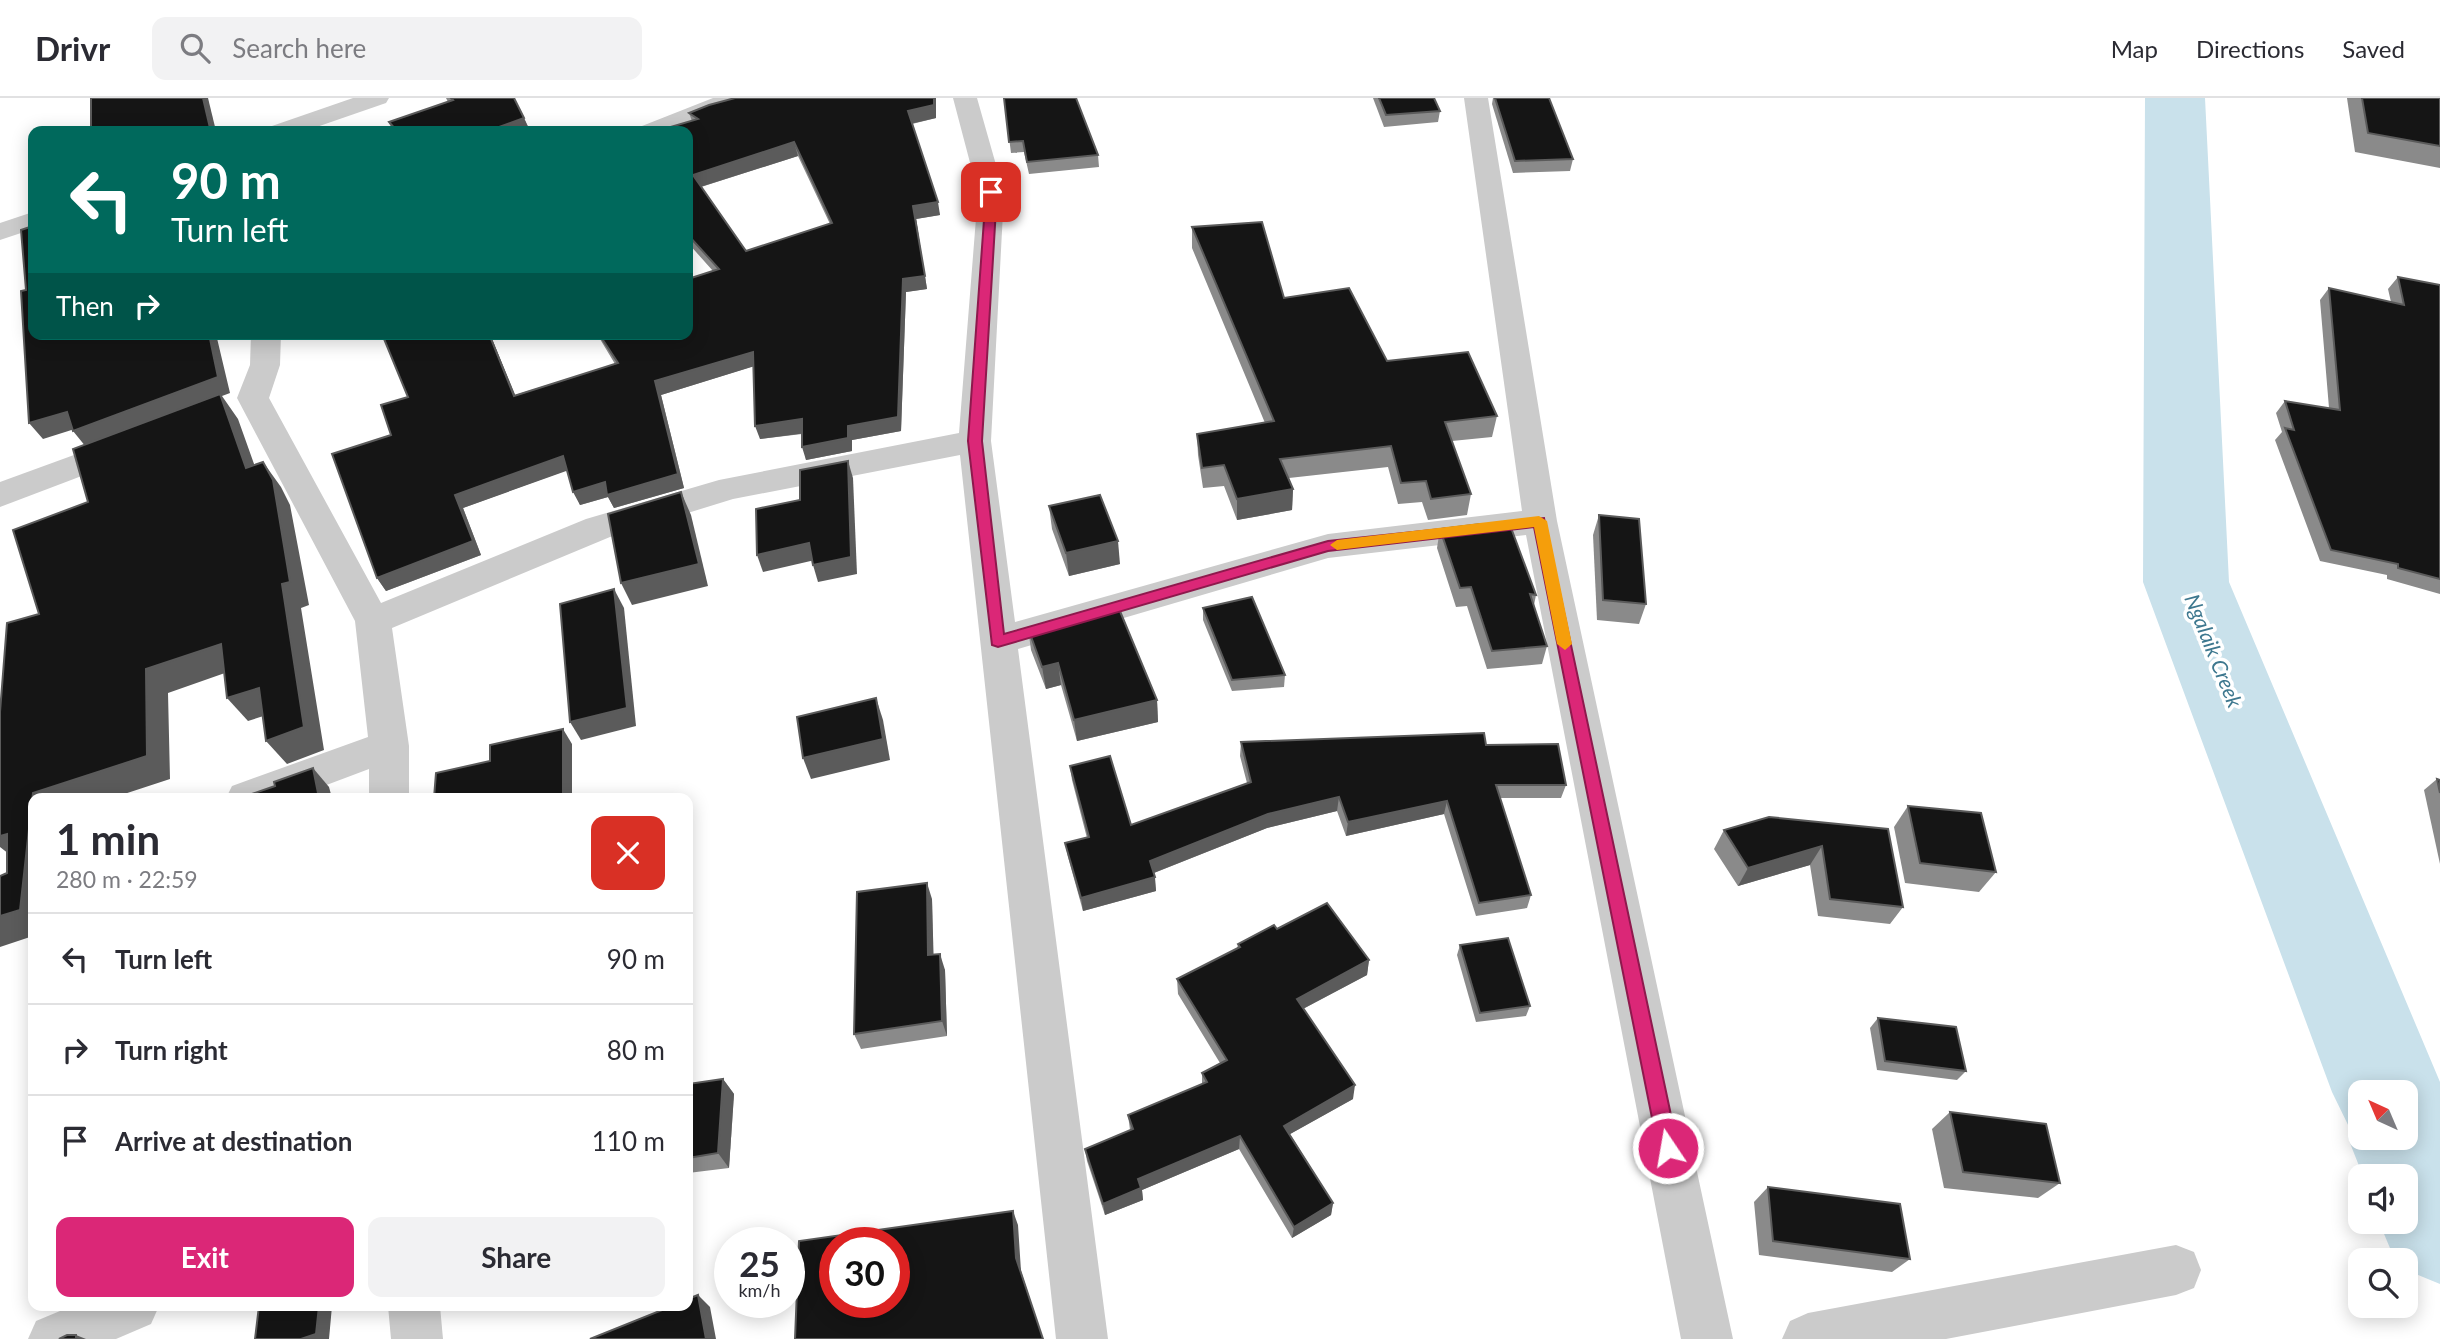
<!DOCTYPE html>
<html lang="en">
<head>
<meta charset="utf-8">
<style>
	:root { --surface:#fff; --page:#f2f2f3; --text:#2b2b33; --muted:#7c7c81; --line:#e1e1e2; --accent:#db2777 }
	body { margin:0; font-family:Lato,sans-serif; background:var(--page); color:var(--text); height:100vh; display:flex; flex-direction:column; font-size:26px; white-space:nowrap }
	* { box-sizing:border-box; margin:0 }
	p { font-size:23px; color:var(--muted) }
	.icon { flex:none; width:38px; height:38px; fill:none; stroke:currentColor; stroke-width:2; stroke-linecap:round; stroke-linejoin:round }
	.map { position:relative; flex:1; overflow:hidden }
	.sheet { position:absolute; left:28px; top:695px; width:665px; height:518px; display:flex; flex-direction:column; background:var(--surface); border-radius:14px; box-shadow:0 4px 18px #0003 }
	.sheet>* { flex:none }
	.hud { position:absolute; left:28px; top:28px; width:665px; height:214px; border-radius:14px; box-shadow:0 4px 18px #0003; background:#00695c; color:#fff; overflow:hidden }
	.needle { width:46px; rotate:316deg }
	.fabs { position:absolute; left:2348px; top:982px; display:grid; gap:14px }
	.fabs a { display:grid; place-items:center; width:70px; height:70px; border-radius:14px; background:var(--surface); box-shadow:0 4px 18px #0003; font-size:35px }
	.speed { position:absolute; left:714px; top:1129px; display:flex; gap:14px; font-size:35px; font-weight:700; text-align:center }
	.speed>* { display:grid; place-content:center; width:91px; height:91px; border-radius:50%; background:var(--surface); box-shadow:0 4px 18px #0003; line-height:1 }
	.speed small { font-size:18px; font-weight:400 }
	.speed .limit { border:10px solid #d22; background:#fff; color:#111 }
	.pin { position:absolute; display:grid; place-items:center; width:60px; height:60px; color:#fff; margin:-30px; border-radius:14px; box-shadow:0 4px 10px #0006 }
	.me { position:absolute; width:77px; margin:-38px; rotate:348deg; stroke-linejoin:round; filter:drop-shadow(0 0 5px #0008) }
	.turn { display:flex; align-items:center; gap:24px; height:147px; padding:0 28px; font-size:32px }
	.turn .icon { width:91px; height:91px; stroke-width:2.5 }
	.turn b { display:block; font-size:49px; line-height:60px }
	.then { display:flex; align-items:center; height:66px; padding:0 28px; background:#0003; gap:14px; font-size:26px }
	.round { display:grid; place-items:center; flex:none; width:74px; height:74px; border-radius:14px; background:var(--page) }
	.head { display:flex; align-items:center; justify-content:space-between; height:119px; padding:0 28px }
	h1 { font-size:42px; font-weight:700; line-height:52px }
	.action { display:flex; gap:14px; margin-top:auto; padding:14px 28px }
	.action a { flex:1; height:80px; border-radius:14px; background:var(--accent); color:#fff; font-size:28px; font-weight:700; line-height:80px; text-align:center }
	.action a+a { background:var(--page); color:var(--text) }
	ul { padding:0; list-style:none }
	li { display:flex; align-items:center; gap:21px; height:91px; padding:0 28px; border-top:2px solid var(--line) }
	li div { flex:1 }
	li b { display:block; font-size:26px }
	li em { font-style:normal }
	header { display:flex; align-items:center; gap:42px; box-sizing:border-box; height:98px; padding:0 35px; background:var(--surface); border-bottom:2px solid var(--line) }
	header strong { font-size:33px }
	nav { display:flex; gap:38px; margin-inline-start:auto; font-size:24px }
	.search { width:490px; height:63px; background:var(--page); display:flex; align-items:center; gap:18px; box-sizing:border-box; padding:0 24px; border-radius:14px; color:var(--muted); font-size:26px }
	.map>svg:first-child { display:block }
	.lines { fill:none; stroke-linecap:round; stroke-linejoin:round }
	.river { fill:#c9e1eb; fill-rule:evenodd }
	.street { fill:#cbcbcb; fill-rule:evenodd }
	.wall { fill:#8a8a8a; fill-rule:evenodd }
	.shaded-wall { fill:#5b5b5b }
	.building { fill:#151515; stroke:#5b5b5b; stroke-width:2; fill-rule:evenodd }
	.route { fill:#db2777; stroke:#8e194d; stroke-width:2 }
	.slow { fill:#f59e0b }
	.labels { text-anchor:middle; stroke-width:7; stroke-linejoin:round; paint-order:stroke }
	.water-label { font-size:21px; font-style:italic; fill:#3e788f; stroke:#fff }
</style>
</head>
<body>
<header>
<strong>Drivr</strong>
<div class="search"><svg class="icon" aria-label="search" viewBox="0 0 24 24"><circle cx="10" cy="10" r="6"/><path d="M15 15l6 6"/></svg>Search here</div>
<nav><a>Map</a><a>Directions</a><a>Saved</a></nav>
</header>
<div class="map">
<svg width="2440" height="1241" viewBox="0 0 2440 1241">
	<rect width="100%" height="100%" fill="#fff"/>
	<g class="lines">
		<path class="river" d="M2145,0h60l24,484 211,500v202l-34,-14v-10h-11l-16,-38h27v-46h-43l-15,-38 3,-7 -19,-39 -189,-510zM2361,994h45v46h-45z"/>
		<g class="street">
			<polygon points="353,0 389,0 386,5 305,33 268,33 272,28"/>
			<polygon points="713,0 747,0 744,5 673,33 638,33 642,28"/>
			<polygon points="953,0 977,0 1004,95 991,343 1015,524 1328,436 1522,413 1464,0 1488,0 1557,423 1733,1241 1681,1241 1526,437 1328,460 1018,551 1108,1241 1056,1241 960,357 733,401 610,439 392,530 409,648 409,700 369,700 369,671 292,700 226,700 232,688 368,639 355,523 237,300 250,267 251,236 281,236 280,267 269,300 381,505 586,421 719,382 959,335 978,95"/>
			<polygon points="33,114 33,131 0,142 0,125"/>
			<polygon points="126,338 137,341 142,349 137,357 0,409 0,384"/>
			<polygon points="2176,1147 2194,1154 2201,1172 2194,1190 2176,1197 1946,1241 1782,1241 1790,1223 1808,1215"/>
			<polygon points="72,1208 159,1208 151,1226 116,1241 28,1241 36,1223"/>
			<polygon points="388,1208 440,1208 443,1241 391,1241"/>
		</g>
	</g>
	<g class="wall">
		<polygon points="446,0 514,0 524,20 530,33 393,33 389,25 448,4"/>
		<path d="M735,0h201v20l-24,6 28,91 -24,4 11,70 -21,3 -5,139 -49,9v11l-46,9 -4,-26 -42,5 -6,-73 -93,29 23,93 -70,20 -6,-11 -28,8 -13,-35 -104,38 18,47 -95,36 -9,-13 14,-143 17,-38 -26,-63h108l25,61 100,-31 -18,-30h91l25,-63 -25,-28v-112l4,-10 -3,-8zM798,58l32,68 -84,27 -45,-64z"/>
		<polygon points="1004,0 1098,57 1099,69 1029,76 1024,54 1011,55"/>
		<polygon points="1373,0 1434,0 1440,13 1438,24 1384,29"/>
		<polygon points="1493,0 1549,0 1573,61 1570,73 1513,75 1492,6"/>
		<polygon points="2347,0 2440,0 2440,70 2355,54"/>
		<polygon points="1192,129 1284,200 1387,263 1497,318 1492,339 1452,343 1471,396 1467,417 1428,422 1422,404 1398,406 1388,369 1289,380 1293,391 1292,412 1237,422 1224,388 1203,390 1198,357 1197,336 1265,325 1192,150"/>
		<polygon points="2398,179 2440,187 2440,496 2387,481 2387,477 2320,463 2275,342 2282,334 2276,315 2285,303 2329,310 2320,202 2329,190 2391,204 2388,191"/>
		<polygon points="1049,408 1120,466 1069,478 1052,431"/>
		<polygon points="1599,417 1646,506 1639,526 1597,522 1593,437"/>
		<polygon points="1481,430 1536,497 1534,507 1547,548 1542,566 1487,571 1467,508 1456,509 1437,450 1440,431"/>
		<polygon points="1203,510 1285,577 1284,589 1232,593 1203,522"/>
		<polygon points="1028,530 1157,602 1158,624 1077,643 1061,587 1046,591 1031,552"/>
		<polygon points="1241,644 1486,647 1566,687 1561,700 1500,700 1531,797 1527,810 1476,818 1444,716 1346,738 1337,713 1267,730 1154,775 1156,793 1083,813 1068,759 1065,745 1087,740 1072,682 1070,668 1131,727 1247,685 1240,658"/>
		<polygon points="2437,681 2440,682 2440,766 2424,692"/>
		<polygon points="1908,708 1996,774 1979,794 1905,785 1894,729"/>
		<polygon points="1888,731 1903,809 1890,826 1818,818 1810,767 1738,788 1714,751 1724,732"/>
		<polygon points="932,801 933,857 945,872 947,938 861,951 854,936"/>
		<polygon points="1277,831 1369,862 1367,877 1303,911 1353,1001 1290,1036 1333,1105 1331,1117 1292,1140 1239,1051 1142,1092 1143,1102 1105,1117 1087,1063 1085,1051 1130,1032 1128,1017 1202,986 1202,975 1220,965 1178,896 1177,881 1237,851 1238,846"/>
		<polygon points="1460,847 1530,908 1526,918 1476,924 1457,857"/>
		<polygon points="1878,920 1966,973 1957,982 1877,972 1870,930"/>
		<polygon points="723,981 734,996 729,1070 688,1075 688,986"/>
		<polygon points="1950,1014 2060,1085 2038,1100 1944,1090 1932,1031"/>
		<polygon points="1768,1089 1910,1161 1892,1174 1759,1157 1754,1104"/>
	</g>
	<g class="shaded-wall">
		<polygon points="203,0 208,0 216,33 194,33"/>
		<polygon points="934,0 936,0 936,20 910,26 908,13"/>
		<polygon points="524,20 530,33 488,33"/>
		<polygon points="794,44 798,58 697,90 693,77"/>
		<polygon points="938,104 940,117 916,121 927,191 906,194 901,333 852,342 852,353 806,362 802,349 848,328 903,181 913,108"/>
		<polygon points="209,236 216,236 230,295 222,298 238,321 264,394 86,349 73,333"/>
		<polygon points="489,236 490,236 521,311 514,298"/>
		<polygon points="753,254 758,267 661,297 684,390 614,410 608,399 580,407 573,394 605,384 655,283"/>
		<polygon points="67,314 81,329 43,341 29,325"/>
		<polygon points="802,321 806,335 760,341 755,328"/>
		<polygon points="563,358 569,372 463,410 481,457 386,493 377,480 455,397"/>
		<polygon points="848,363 853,380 857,476 818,484 813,467"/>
		<polygon points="263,364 281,389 290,407 309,507 301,510 324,652 287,666 266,643"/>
		<polygon points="1293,391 1292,412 1237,422 1237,401"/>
		<polygon points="681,394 691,417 708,488 632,507 621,485"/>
		<polygon points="1118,443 1120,466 1069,478 1066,455"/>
		<polygon points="809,445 815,462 763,474 757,457"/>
		<polygon points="614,491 624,510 636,628 581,642 570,624"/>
		<polygon points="221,546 242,569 168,595 170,681 112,700 33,700 33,838 0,849 0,818 18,763 0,749 0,738 33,695 146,571"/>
		<polygon points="1058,565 1061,587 1046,591 1042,569"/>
		<polygon points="259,590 279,613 248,623 227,600"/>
		<polygon points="876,600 883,622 890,662 811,681 803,660"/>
		<polygon points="1157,602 1158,624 1077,643 1074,622"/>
		<polygon points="563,631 572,646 572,700 563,700"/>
		<polygon points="313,670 329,689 332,700 319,700"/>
		<polygon points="1339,699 1337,713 1267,730 1151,776 1150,763 1268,716"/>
		<polygon points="1447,703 1444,716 1346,738 1348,724"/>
		<polygon points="1822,748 1810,767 1738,788 1748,770"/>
		<polygon points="1155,779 1156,793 1083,813 1081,800"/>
		<polygon points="927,785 932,801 934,873 928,857"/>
		<polygon points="940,856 945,872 947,938 942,923"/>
		<polygon points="1369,862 1367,877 1295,915 1297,901"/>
		<polygon points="723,981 734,996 729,1070 718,1055"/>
		<polygon points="1355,987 1353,1001 1283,1040 1284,1028"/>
		<polygon points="1240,1038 1239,1051 1142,1092 1143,1102 1105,1117 1103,1106 1138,1081"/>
		<polygon points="1333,1105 1331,1117 1292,1140 1294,1129"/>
		<polygon points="1013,1113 1018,1127 1021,1173 1043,1241 1016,1160"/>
		<polygon points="698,1197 710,1209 716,1241 706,1241"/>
		<polygon points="319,1208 332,1208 329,1241 301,1241"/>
		<polygon points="76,1237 86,1241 76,1241"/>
	</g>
	<g class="building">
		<polygon points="91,0 203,0 210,30 194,33 91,33"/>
		<polygon points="451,0 514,0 524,20 488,33 397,33 389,24 453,2"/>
		<path d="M735,0h199v7l-26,6 30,91 -25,4 12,70 -22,3 -5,138 -50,9v12l-46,9v-28l-47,7 -2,-74 -98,29 23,93 -71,21 -2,-13 -32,10 -10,-36 -108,39 18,46 -96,37 -45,-124 59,-19 -10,-30 27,-8 -26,-63h107l25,62 104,-33 -19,-29h89v-55l31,-10 -31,-34v-104h-31l41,-12 -9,-6 20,-8zM794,44l38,81 -86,28 -53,-76z"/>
		<polygon points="1004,0 1076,0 1098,57 1027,64 1023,43 1009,44"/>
		<polygon points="1379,0 1434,0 1440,13 1386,17"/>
		<polygon points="1495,0 1549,0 1573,61 1515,63"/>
		<polygon points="2362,0 2440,0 2440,48 2368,35"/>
		<polygon points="1262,124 1284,200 1349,190 1387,263 1468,254 1497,318 1445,324 1471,396 1431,401 1426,383 1401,385 1391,348 1280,361 1293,391 1237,401 1224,367 1202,370 1197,336 1274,323 1192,129"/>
		<polygon points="33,128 33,236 209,236 218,279 73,333 67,314 29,325 21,193 26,192 21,132"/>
		<polygon points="2398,179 2440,187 2440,481 2398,470 2398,466 2331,452 2285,330 2294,332 2285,303 2340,312 2329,190 2404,207"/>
		<polygon points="220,296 246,370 263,364 273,382 290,484 282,486 304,629 266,643 259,590 227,600 221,546 146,571 147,658 33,695 20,812 0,818 0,778 7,775 7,736 0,738 0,614 7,525 39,516 13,432 88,404 73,351"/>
		<polygon points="848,363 851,459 813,467 809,445 757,457 756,411 800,402 800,372"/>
		<polygon points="681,394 699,466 621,485 608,416"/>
		<polygon points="1100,397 1118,443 1066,455 1049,408"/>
		<polygon points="1599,417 1639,421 1646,506 1603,502"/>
		<polygon points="1480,426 1481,430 1510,427 1536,497 1530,496 1547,548 1492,553 1471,489 1460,490 1440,431"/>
		<polygon points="614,491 627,610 570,624 560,506"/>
		<polygon points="1252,499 1285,577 1232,582 1203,510"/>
		<polygon points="1117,506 1157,602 1074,622 1058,565 1042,569 1028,530"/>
		<polygon points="876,600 883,641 803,660 797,619"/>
		<polygon points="563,631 563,700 434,700 436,675 490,663 490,647"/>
		<polygon points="1484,635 1486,647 1558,646 1566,687 1496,687 1531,797 1479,805 1447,703 1348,724 1339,699 1268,716 1150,763 1155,779 1081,800 1065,745 1089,739 1070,668 1110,658 1131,727 1251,684 1241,644"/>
		<polygon points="313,670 319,700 240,700 275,688 274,684"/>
		<polygon points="2437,681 2440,682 2440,695"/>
		<polygon points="1908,708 1981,715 1996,774 1920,765"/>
		<polygon points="1769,719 1888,731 1903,809 1830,801 1822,748 1748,770 1724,732"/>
		<polygon points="927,785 928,857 940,856 942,923 854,936 857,794"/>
		<polygon points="1327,805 1369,862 1297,901 1355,987 1284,1028 1333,1105 1294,1129 1240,1038 1138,1081 1141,1090 1103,1106 1085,1051 1133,1031 1128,1017 1207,984 1202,975 1227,962 1177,881 1240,849 1238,846 1274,827 1277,831"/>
		<polygon points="1508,840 1530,908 1480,915 1460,847"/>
		<polygon points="1878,920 1956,929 1966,973 1885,963"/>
		<polygon points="723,981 718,1055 688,1060 688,986"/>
		<polygon points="1950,1014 2046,1026 2060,1085 1963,1074"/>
		<polygon points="1768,1089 1900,1106 1910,1161 1773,1143"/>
		<path d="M1013,1113l3,47 27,81h-248l4,-98zM835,1144h59v60h-59z"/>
		<polygon points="698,1197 706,1241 590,1241 672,1208 688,1208 688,1201"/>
		<polygon points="259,1208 319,1208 316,1236 301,1241 255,1241"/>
		<polygon points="67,1237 76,1237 76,1241 59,1241"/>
	</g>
	<polygon class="route" points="991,91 997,94 982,343 1004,536 1328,443 1544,420 1678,1050 1675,1057 1668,1060 1661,1057 1658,1050 1534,429 1328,453 998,549 992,547 968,343 986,94"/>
	<polygon class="slow" points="1539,418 1547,423 1572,546 1565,552 1557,546 1534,429 1337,452 1330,447 1337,442"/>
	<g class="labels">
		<g class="water-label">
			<text transform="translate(2213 553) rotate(68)" y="7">Ngalaik Creek</text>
		</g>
	</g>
</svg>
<div class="fabs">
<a><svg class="needle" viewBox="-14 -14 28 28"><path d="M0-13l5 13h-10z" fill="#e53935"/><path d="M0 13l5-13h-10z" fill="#7c7c81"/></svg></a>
<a><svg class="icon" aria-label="sound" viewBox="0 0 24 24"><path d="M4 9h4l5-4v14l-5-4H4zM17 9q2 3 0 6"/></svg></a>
<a><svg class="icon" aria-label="search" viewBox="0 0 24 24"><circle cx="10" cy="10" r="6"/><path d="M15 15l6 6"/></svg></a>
</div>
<div class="speed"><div>25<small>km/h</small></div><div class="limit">30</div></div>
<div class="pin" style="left:991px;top:94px;background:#d93025"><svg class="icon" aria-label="arrive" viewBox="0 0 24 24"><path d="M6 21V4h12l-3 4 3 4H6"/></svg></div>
<svg class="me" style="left:1668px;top:1050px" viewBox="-20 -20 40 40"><circle r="17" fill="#db2777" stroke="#fff" stroke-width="3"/><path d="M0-11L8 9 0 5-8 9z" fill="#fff"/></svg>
<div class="hud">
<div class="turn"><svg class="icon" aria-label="left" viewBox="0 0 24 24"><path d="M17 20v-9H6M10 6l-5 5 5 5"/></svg><div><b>90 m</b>Turn left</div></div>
<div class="then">Then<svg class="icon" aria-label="right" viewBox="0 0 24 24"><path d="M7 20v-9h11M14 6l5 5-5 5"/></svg></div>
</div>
<section class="sheet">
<div class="head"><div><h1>1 min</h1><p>280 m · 22:59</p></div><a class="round" style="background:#d93025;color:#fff"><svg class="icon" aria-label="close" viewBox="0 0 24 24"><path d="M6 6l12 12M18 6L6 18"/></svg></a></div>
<ul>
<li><svg class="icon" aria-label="left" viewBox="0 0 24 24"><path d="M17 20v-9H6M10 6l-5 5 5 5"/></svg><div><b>Turn left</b></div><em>90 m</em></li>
<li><svg class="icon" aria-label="right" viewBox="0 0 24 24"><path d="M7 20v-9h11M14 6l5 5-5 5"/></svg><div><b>Turn right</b></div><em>80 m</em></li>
<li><svg class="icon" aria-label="arrive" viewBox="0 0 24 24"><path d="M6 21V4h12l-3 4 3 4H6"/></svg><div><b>Arrive at destination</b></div><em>110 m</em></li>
</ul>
<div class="action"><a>Exit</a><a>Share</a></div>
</section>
</div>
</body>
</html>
